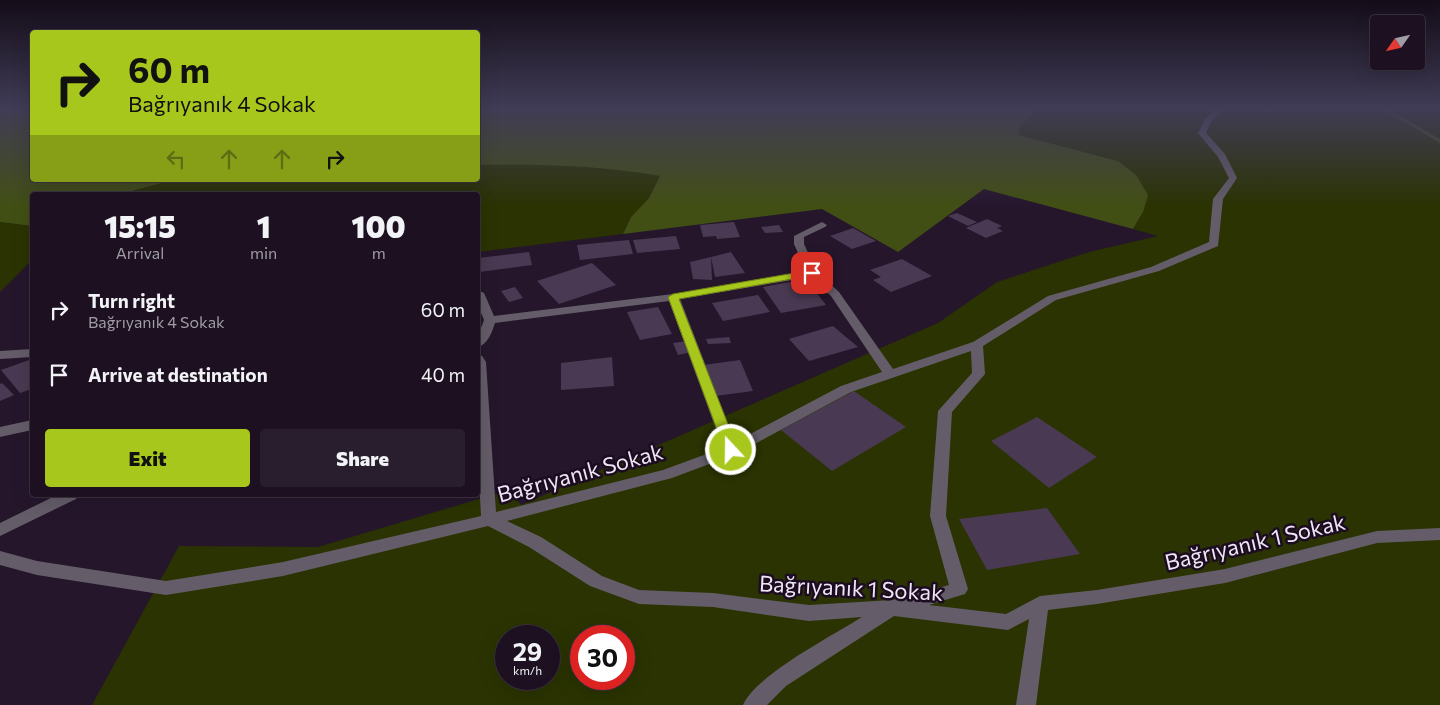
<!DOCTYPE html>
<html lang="en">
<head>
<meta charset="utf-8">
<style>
	:root { --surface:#1c1021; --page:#291e2e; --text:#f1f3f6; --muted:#a09da5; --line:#3a303f; --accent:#a8c71d }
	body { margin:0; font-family:Commissioner,sans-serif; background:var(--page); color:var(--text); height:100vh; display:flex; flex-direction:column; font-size:19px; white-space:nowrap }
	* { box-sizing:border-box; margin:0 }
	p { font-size:16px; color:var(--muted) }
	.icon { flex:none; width:28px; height:28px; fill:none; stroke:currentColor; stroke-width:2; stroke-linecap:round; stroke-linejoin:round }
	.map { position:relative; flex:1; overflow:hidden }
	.panel { position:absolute; left:30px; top:192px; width:450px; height:305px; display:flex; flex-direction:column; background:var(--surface); border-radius:5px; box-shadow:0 5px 20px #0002,0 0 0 1px var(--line) }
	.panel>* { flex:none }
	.guide { position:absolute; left:30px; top:30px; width:450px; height:152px; border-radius:5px; box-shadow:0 5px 20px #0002,0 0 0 1px var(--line); background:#a8c71d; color:#111; overflow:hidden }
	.needle { width:32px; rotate:236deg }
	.controls { position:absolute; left:1370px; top:15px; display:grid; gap:10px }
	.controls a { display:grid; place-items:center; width:55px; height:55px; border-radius:5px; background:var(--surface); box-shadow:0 5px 20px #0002,0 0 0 1px var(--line); font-size:25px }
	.speed { position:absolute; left:495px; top:625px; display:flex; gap:10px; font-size:25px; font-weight:700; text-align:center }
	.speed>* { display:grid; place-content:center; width:65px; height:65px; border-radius:50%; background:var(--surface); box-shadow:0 5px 20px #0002,0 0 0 1px var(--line); line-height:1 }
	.speed small { font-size:12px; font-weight:400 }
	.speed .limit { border:8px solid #d22; background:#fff; color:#111 }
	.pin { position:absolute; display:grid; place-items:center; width:42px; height:42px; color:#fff; margin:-21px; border-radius:10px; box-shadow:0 2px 8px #0006 }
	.me { position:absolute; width:55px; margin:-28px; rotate:339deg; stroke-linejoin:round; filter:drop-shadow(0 0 4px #0008) }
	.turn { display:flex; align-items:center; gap:18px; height:105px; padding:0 15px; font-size:22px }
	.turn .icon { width:65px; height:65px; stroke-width:2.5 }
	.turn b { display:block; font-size:35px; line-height:42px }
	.lanes { display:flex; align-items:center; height:48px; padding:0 15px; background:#0003; justify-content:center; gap:25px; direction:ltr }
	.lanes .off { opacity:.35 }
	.eta { display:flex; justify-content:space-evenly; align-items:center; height:85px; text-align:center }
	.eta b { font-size:30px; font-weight:800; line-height:35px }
	.primary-button { display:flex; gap:10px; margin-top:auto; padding:10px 15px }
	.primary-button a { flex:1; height:58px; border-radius:5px; background:var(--accent); color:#111; font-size:20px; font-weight:800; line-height:58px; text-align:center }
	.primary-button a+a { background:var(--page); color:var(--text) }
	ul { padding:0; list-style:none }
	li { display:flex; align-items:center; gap:15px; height:65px; padding:0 15px }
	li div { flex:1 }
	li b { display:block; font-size:19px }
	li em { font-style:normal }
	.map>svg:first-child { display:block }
	.green { fill:#2a3301; fill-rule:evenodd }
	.forest { fill:#424f14 }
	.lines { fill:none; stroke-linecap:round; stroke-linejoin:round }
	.stream { fill:#48551b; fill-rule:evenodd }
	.building { fill:#493952 }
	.minor { fill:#645d69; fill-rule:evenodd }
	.route { fill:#a8c71d; stroke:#6d8113 }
	.labels { text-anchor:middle; stroke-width:5; stroke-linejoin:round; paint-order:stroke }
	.near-street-label { font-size:22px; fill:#efe5f4; stroke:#1b0c22 }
</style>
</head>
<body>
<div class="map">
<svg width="1440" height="705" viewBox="0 0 1440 705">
	<rect width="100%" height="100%" fill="#25162c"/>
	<g class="green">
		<path d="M1030,108h410v597h-1348l87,-159 139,1 191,-57 12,15 417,-182 59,-41 92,-30 69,-16 -25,-7 10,-17 -25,-51 -99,-26 -1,-8 15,-12zM506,636h43v43h-43zM581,636h43v43h-43z"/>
		<polygon points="569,164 615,169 660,176 649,198 631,217 623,234 478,252 478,195 117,195 173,180 478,180 478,165"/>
		<polygon points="0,222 32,226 32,260 0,292"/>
	</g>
	<g class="forest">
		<polygon points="0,108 32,108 32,180 173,180 117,195 32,195 32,226 0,222"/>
		<path d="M478,108h552l3,6 -14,13v8l99,26 18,14 12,20 -5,17 -10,17 -149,-40 -86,63 -76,-43 -199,25 8,-17 18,-19 11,-22c-63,-11 -119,-12 -182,-11z"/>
	</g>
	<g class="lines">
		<polygon class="stream" points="1380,108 1386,108 1440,139 1440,143"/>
	</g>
	<g class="building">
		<polygon points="957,213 977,222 968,226 948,216"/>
		<polygon points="987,219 1002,226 997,228 1003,231 986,238 966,228"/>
		<polygon points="734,222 740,237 717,239 716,236 703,237 700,225"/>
		<polygon points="779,225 783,232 765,233 761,227"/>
		<polygon points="853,228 876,241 852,249 830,236"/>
		<polygon points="676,236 680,249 637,253 633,240"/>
		<polygon points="629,240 633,254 580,260 577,245"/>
		<polygon points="529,252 532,265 479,272 478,258"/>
		<polygon points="731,252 745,273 715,277 711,257"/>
		<polygon points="711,257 712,280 693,279 690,262"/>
		<polygon points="902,259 932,276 891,292 873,280 881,277 870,270"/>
		<polygon points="592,263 616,285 559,304 537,281"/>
		<polygon points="806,279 826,305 781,313 763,287"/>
		<polygon points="515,287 523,298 509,302 501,291"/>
		<polygon points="758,295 770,312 723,321 712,303"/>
		<polygon points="658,307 672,334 640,340 627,312"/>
		<polygon points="833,326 858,347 809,361 789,339"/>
		<polygon points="729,337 731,343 708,344 706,339"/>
		<polygon points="687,341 692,352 678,355 673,343"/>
		<polygon points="612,357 614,386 561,390 561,363"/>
		<polygon points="32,359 32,389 20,393 1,370"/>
		<polygon points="740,360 753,391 715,396 703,365"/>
		<polygon points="2,383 14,395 0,401 0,384"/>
		<polygon points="854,391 906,427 832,471 781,430"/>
		<polygon points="1037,417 1097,457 1049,488 991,441"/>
		<polygon points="1047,508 1080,554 987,570 959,519"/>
	</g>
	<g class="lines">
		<g class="minor">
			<path d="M1211,108h8l3,3 -11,11 -5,11 19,21 12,24 -14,21 -5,47 -59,25 -103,29 -73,46 2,28 -33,38 -6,104 22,73 -3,5 -36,11 77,9 34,-18 57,-6 128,-21 152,-38 63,-3v12l-63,3 -152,40 -128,21 -49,6 -12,95h-20l13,-86 -21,11 -114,-14 -108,70 -19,19h-24c13,-30 89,-69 119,-88l-53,4 -96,-14 -74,-3 -49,-18 -61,-39 -41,-21 -205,50 -117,19 -129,-20 -37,-10v-14l37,10 129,20 117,-19 198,-46 -3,-56v-105l4,1 4,6 10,150 167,-42 60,-22 -54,-147 -174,22c-3,9 -7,21 -17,24v-11l6,-16 -6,-15v-15l6,3 10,23 179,-22 133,-23 -12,-27v-8l28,-14 5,3 -2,2 -21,10v7l13,28 22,20 54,77 80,-27 75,-46 103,-29 58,-25 4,-43 16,-21 -11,-21 -20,-24 7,-14 9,-8zM810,277l21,19 51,76 -41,14 -106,56 -55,-143zM971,351l1,22 -34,38 -8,105 19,69 -57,15 -83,5 -96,-12 -74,-3 -37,-14 -61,-39 -34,-16 165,-43 64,-24 115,-62z"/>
			<polygon points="32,349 32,357 0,359 0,351"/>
			<polygon points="32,420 32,430 0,437 0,427"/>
			<polygon points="57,495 79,495 76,499 0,536 0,523"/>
		</g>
	</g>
	<linearGradient id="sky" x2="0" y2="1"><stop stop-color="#140c18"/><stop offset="0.52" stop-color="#403c56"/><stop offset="1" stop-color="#403c56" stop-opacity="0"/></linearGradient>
	<rect width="1440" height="207" fill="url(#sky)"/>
	<polygon class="route" points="812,270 817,273 815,275 679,299 738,450 736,454 726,454 668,297 673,294"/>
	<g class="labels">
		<g class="near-street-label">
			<text transform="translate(580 473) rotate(-15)" y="8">Bağrıyanık Sokak</text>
			<text transform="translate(1255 542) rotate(-13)" y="8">Bağrıyanık 1 Sokak</text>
			<text transform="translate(851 588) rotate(3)" y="8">Bağrıyanık 1 Sokak</text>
		</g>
	</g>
</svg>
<div class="controls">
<a><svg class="needle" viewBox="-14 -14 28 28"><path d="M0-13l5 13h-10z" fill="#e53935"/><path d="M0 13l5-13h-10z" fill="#a09da5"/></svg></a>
</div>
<div class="speed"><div>29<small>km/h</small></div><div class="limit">30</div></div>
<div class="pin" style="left:812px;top:273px;background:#d93025"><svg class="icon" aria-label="arrive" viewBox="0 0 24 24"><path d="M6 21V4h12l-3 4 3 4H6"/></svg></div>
<svg class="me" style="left:731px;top:450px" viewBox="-20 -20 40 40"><circle r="17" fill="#a8c71d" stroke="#fff" stroke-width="3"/><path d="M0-11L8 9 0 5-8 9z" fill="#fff"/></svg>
<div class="guide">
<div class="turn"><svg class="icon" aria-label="right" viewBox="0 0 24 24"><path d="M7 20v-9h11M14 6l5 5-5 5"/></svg><div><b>60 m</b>Bağrıyanık 4 Sokak</div></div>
<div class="lanes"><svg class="icon off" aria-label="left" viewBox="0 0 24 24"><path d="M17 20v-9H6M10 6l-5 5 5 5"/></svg><svg class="icon off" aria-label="ahead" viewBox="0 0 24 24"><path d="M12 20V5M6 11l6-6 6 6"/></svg><svg class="icon off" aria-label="ahead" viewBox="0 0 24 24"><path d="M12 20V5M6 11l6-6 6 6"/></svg><svg class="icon" aria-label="right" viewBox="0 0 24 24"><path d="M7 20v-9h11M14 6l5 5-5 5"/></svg></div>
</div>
<section class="panel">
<div class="eta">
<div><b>15:15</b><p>Arrival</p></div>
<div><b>1</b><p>min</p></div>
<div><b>100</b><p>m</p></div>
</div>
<ul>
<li><svg class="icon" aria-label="right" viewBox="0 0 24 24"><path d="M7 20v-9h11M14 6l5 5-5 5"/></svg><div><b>Turn right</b><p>Bağrıyanık 4 Sokak</p></div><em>60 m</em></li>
<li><svg class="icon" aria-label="arrive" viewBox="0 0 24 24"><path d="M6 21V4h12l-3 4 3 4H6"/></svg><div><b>Arrive at destination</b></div><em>40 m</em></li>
</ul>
<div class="primary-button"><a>Exit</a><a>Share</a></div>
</section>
</div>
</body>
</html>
